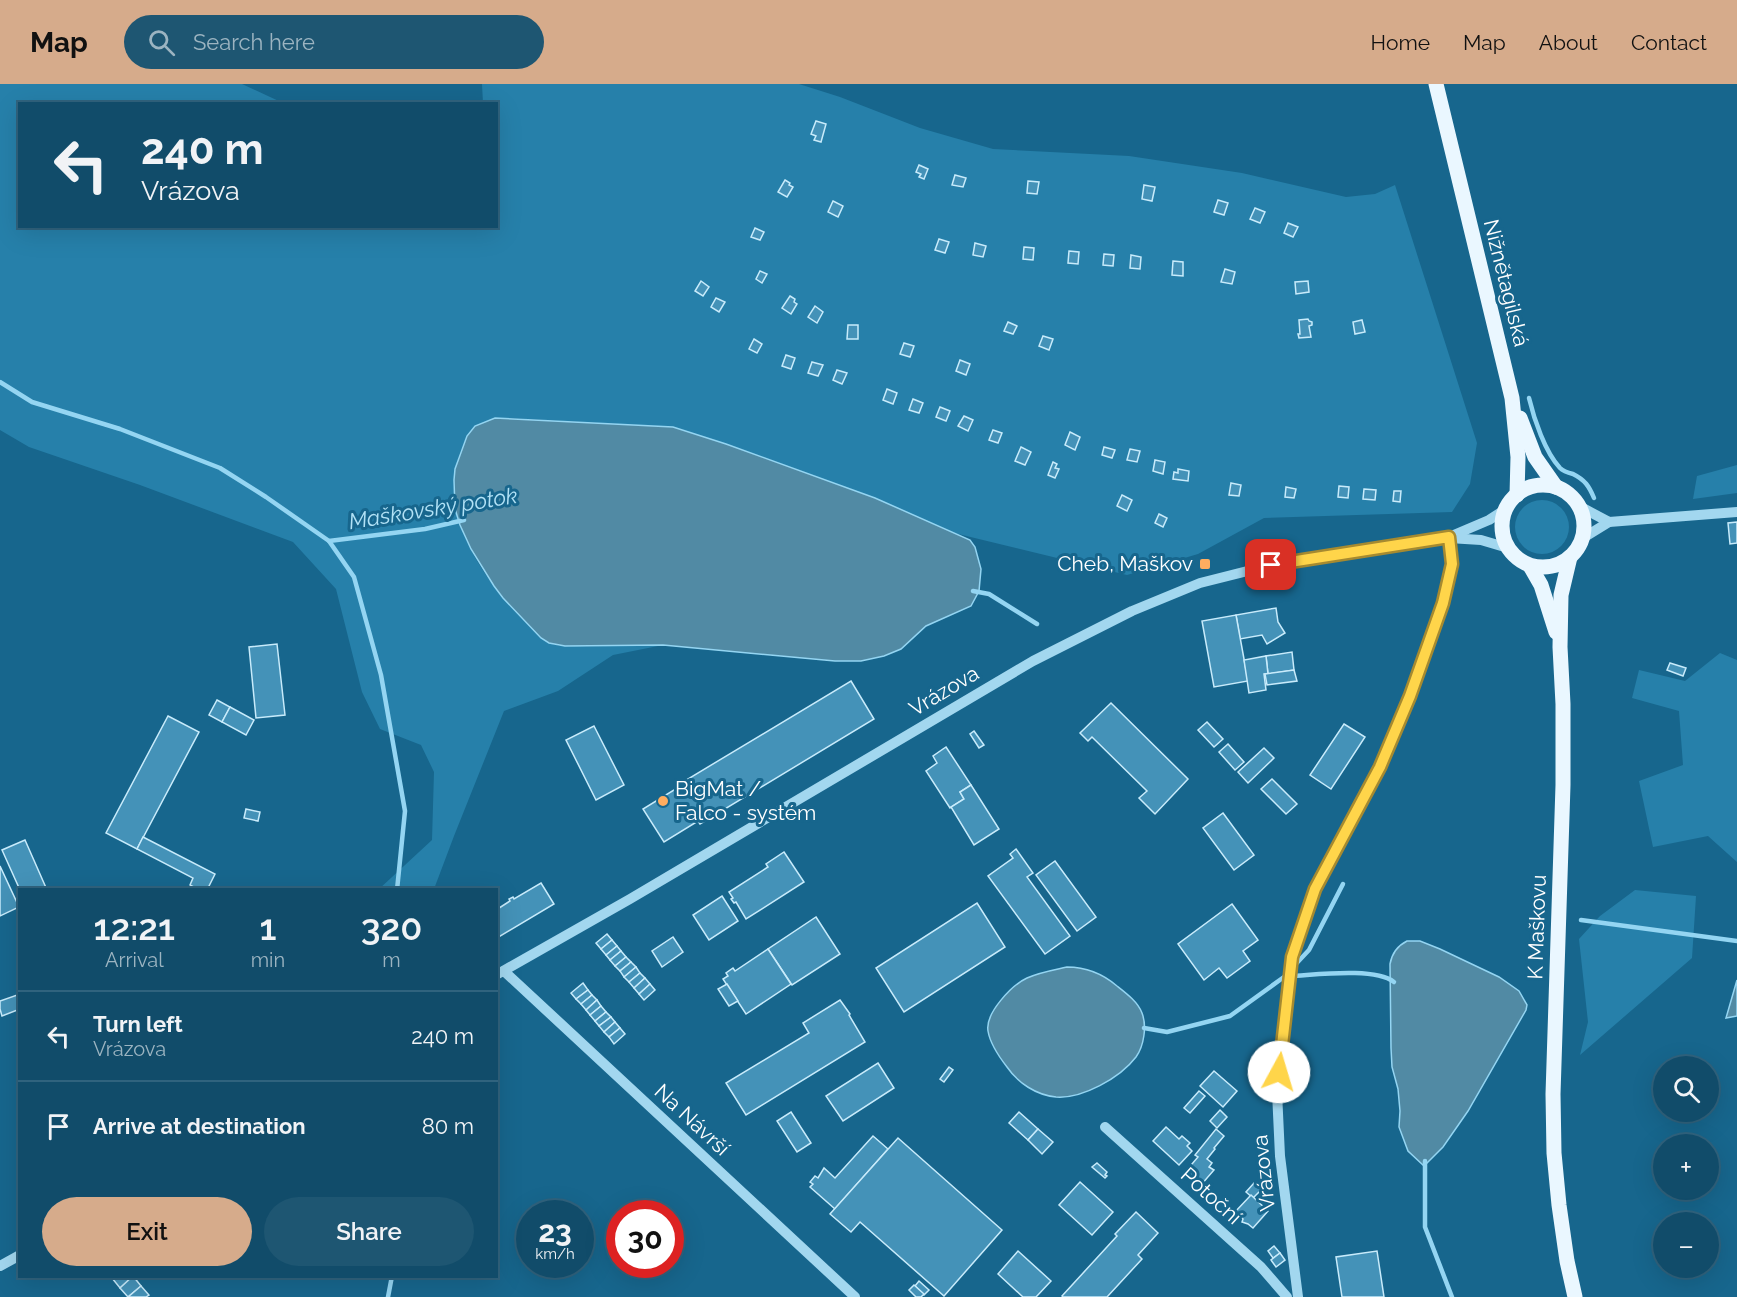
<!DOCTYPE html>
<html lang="en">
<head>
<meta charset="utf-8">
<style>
	:root { --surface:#114c6a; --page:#1e5672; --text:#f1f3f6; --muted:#9cb4c1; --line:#30637e; --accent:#d6ab8b }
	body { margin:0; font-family:Raleway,sans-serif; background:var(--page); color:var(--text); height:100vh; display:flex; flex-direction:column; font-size:22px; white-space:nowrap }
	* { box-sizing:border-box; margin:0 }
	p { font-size:20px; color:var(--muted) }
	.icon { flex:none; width:33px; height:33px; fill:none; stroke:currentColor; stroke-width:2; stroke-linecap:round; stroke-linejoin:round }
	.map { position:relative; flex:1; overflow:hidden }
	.details { position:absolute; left:18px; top:804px; width:480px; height:390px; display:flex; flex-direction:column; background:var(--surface); border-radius:0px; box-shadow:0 6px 24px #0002,0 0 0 2px var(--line) }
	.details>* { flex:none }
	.banner { position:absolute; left:18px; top:18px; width:480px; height:126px; border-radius:0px; box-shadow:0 6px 24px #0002,0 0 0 2px var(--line); background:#114c6a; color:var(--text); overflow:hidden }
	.buttons { position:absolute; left:1653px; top:972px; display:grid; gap:12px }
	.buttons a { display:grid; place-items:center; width:66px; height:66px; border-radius:50%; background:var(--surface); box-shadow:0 6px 24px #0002,0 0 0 2px var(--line); font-size:30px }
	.speed { position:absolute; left:516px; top:1116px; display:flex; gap:12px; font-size:30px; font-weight:700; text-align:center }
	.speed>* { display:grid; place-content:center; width:78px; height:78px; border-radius:50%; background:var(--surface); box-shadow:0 6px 24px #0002,0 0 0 2px var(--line); line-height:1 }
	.speed small { font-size:15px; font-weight:400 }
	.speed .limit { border:9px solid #d22; background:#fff; color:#111 }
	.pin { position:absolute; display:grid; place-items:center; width:51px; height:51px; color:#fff; margin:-26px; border-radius:12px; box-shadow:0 3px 9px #0006 }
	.me { position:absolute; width:66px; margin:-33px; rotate:6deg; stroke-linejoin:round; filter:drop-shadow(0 0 4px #0008) }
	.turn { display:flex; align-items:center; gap:21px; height:126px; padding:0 24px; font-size:27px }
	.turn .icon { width:78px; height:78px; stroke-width:2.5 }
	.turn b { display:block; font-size:42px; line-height:51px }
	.eta { display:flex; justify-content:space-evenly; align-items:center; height:102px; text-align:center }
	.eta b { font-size:36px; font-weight:600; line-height:42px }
	.button { display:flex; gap:12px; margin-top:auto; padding:12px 24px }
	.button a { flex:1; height:69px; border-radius:36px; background:var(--accent); color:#111; font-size:24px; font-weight:600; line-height:69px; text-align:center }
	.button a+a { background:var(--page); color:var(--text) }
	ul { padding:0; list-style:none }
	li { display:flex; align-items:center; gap:18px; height:90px; padding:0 24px; border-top:2px solid var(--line) }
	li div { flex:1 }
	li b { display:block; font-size:22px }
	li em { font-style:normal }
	header { display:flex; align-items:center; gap:36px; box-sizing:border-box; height:84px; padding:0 30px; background:var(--accent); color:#111 }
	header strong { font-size:28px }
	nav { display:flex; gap:33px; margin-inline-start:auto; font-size:21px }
	.search { width:420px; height:54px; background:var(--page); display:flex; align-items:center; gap:15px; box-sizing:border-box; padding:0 21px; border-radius:33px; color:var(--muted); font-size:22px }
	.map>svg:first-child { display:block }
	.green { fill:#2680aa }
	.water { fill:#518aa4; stroke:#94d5f2; stroke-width:1.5 }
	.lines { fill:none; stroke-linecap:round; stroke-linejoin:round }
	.stream { stroke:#94d5f2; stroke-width:4.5 }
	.building { fill:#4492b8; stroke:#c8ebfb; stroke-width:1.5 }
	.minor { stroke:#a2d7ef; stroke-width:10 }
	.major { stroke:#eaf7ff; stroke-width:15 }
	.route-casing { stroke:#a68a30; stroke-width:15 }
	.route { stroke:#ffd54a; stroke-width:10 }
	.poi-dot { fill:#ffad60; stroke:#17668d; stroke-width:2 }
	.labels { text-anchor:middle; stroke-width:6; stroke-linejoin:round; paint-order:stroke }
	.street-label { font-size:21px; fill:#fff; stroke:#17668d }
	.poi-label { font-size:21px; fill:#fff; stroke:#17668d; text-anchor:end }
	.water-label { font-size:22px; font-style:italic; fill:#b2e2f6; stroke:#17668d }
</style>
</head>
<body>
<header>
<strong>Map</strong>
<div class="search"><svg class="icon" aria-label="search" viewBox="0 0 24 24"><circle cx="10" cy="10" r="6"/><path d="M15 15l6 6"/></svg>Search here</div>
<nav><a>Home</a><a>Map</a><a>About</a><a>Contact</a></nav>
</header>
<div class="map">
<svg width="1737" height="1213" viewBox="0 0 1737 1213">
	<rect width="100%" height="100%" fill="#17668d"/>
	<g class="green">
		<path d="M0,0h242l41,19 -263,1v122h476v-122l-13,-1 -1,-19h317l41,13 80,31 73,21 136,7 113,17 104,24 29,-3 20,-9 82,258 -7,41 -18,28 -188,6 -66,36 -71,21 -177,-43 -75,-34 -149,-54 -53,-17 -165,-9 -41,18c-6,14 -12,28 -13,44 -3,50 33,104 68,137 9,9 17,23 30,27 9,3 19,2 28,2 27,1 55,-2 83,-1l-50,10 -55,36 -54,20 -50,125 -20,53 -56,1 54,-50 2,-68 -13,-27 -41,-16 -18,-37 -26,-103 -43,-47 -153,-57 -111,-38 -29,-17z"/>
		<polygon points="1737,381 1737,409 1693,415 1697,392"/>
		<circle cx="1542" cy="443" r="27"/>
		<polygon points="1720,569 1737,576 1737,778 1708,752 1653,763 1639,697 1683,681 1679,627 1632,614 1639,586 1685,597"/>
		<polygon points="1635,806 1696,812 1692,874 1580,971 1588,938 1579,855 1600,832"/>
	</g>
	<g class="water">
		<polygon points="495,334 673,343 726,360 875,414 970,456 975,463 981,485 979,507 971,522 926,542 901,565 884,572 861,577 835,577 663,561 565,562 549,559 541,554 503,514 494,502 471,465 460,441 455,425 454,396 455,385 467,352 475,342"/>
		<path d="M1407,857h13l20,8 59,28 20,14 8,14 -1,5 -58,101 -25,36 -19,19 -16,-15 -9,-24 1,-16 -2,-22 -6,-22 -1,-19 -1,-84c2,-11 7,-18 17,-23z"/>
		<path d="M1067,883c20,0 36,7 50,19 9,7 21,16 25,27 5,13 2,33 -6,44 -16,21 -54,42 -80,40 -20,-2 -38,-14 -49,-30 -7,-9 -17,-24 -19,-36 -3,-18 24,-46 39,-53 13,-6 27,-8 40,-11z"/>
		<polygon points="1737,896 1737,932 1726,934"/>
	</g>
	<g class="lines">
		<g class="stream">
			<polyline points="0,298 32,318 120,345 220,384 266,413 329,457 425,445 464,436"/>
			<path d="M1529,314c5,21 16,54 31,70 3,3 9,5 13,6 12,6 16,12 21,24"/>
			<polyline points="329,457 354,493 381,591 405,727 397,806"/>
			<polyline points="973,507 989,510 1037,540"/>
			<polyline points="1581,836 1737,857"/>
			<polyline points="1293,883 1309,866 1343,800"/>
			<path d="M1290,892c25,-1 84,-9 104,6"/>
			<polyline points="1144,944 1167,948 1230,932 1284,893"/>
			<polyline points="1425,1077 1425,1143 1452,1213"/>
			<polyline points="388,1213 392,1192"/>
		</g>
	</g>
	<g class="building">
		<polygon points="816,37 826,40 821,58 814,56 816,52 811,50"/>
		<polygon points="919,81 928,85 924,95 919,93 921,90 916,88"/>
		<polygon points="955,91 966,94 963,103 952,101"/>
		<polygon points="785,96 790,99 789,101 793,103 787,113 778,108"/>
		<polygon points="1028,97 1039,98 1037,110 1027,109"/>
		<polygon points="1144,101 1155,103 1152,117 1142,115"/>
		<polygon points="1218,116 1228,119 1224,131 1214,128"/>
		<polygon points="833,117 843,122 838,133 828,128"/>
		<polygon points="1255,124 1265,128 1260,139 1250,135"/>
		<polygon points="1288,139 1298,143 1293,153 1284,149"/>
		<polygon points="755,144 764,148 760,156 751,153"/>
		<polygon points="939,155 949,158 945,169 935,166"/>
		<polygon points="975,159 986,162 983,173 973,171"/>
		<polygon points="1024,163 1034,164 1033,176 1023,175"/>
		<polygon points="1069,167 1079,168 1078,180 1068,179"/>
		<polygon points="1104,170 1114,171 1113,182 1103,181"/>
		<polygon points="1131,171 1141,173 1140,185 1130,184"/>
		<polygon points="1173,177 1183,178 1183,192 1172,191"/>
		<polygon points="1225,185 1235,188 1232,200 1221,198"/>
		<polygon points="760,187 767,190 762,199 756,195"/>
		<polygon points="701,197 709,203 703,212 695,207"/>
		<polygon points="1308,197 1309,208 1296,210 1295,198"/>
		<polygon points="790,212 795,215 794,218 797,220 791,230 782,224"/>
		<polygon points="716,214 725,218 719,228 711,223"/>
		<polygon points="815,222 823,228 817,239 808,233"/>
		<polygon points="1308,235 1309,237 1312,238 1312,241 1309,242 1311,253 1299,254 1298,250 1300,250 1299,236"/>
		<polygon points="1362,236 1365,248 1355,250 1353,238"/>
		<polygon points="1008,238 1017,242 1013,250 1004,247"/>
		<polygon points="848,241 858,241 858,255 847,255"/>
		<polygon points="1043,252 1053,255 1049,266 1039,262"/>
		<polygon points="754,255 762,260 757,269 749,265"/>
		<polygon points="904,259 914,262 910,273 900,270"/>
		<polygon points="786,271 795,274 791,285 782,282"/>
		<polygon points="960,276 970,280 966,291 956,287"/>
		<polygon points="812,278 823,281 818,292 808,289"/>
		<polygon points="837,286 847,289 842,300 833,296"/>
		<polygon points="887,305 897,309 893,320 883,316"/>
		<polygon points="913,315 923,319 919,329 909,326"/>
		<polygon points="940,323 950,327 946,337 936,333"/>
		<polygon points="964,332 973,336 968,347 958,342"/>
		<polygon points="993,346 1002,349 998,359 989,356"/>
		<polygon points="1070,348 1080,353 1075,366 1065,361"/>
		<polygon points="1021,363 1031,368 1025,381 1015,377"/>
		<polygon points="1104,363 1115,366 1112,374 1102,371"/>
		<polygon points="1130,365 1140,367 1137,378 1127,376"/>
		<polygon points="1155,376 1165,378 1163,390 1153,387"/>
		<polygon points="1053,378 1057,380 1055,384 1059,385 1055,394 1048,391"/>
		<polygon points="1178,385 1189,387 1188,397 1173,395 1174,388 1178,389"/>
		<polygon points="1231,399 1241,401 1239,412 1229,411"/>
		<polygon points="1339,402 1349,403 1348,414 1338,413"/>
		<polygon points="1286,403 1296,405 1294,414 1285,413"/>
		<polygon points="1364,405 1376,406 1375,416 1363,415"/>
		<polygon points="1394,407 1401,407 1400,418 1393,417"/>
		<polygon points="1122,411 1132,416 1127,427 1117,422"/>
		<polygon points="1159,430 1167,434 1163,443 1155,439"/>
		<polygon points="1737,438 1737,459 1730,460 1728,439"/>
		<polygon points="1276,524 1278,538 1285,549 1267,560 1262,551 1240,555 1236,531"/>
		<polygon points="1236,531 1248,597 1214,603 1202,537"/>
		<polygon points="277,560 285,631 256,634 249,563"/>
		<polygon points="1292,568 1294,586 1268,590 1266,572"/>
		<polygon points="1266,572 1268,590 1264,590 1266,606 1249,609 1244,576"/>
		<polygon points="1670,579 1686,584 1683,592 1667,586"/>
		<polygon points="1294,586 1297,597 1267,601 1265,590"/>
		<polygon points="851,597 874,635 700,740 698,737 664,758 643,725 679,703 678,701"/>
		<polygon points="217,616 230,623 222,638 209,631"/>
		<polygon points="1111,619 1188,695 1155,730 1139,714 1147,707 1092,653 1088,657 1080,649"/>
		<polygon points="230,623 254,636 246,651 222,638"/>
		<polygon points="168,632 199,648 137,765 106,749"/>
		<polygon points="1207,638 1223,655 1214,663 1198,646"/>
		<polygon points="1344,640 1365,653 1331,705 1310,691"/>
		<polygon points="594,642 624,701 596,716 566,656"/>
		<polygon points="974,647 984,661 979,664 970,650"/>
		<polygon points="1228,660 1244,678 1235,686 1219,668"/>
		<polygon points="946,663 971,701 960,708 964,715 950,724 926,687 937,679 933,672"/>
		<polygon points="1264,664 1274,674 1248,699 1238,688"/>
		<polygon points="1272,695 1297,720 1286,730 1261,705"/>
		<polygon points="971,701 999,745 974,761 951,723 964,715 960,708"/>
		<polygon points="246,725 260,728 258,737 244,734"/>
		<polygon points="1223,729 1254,771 1234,786 1203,744"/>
		<polygon points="143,753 215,790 207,806 199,806 190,801 193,794 137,765"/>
		<polygon points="25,756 47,806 20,806 2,766"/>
		<polygon points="1016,765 1033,789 1027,793 1070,852 1045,870 988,792 1013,774 1010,770"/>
		<polygon points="784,768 804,798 746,835 736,818 734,819 731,815 733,814 729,808 768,783 766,780"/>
		<polygon points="1055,777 1096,833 1077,847 1036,791"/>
		<polygon points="0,782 19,823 0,832"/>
		<polygon points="541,799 554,820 497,854 496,826 510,817 509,815 513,813 514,815"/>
		<polygon points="722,812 738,837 709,856 693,831"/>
		<polygon points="977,819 1005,863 904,928 876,884"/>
		<polygon points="1232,820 1258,856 1243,867 1250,877 1227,894 1219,884 1204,896 1178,860"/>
		<polygon points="816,833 840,870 792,901 768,865"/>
		<polygon points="607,850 612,856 601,865 596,859"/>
		<polygon points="673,853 683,868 662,883 652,867"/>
		<polygon points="612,856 617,862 606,871 601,865"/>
		<polygon points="617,862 621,867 610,876 606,871"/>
		<polygon points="768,865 791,900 746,930 723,895 728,892 726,889 733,884 735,887"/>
		<polygon points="621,867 626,873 615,882 610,876"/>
		<polygon points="626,873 631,878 620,887 615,882"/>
		<polygon points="631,878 636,883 624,893 620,887"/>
		<polygon points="636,883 640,889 629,898 624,893"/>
		<polygon points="640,889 645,894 634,904 629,898"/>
		<polygon points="645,894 650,900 639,910 634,904"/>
		<polygon points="583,899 588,906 576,915 571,909"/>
		<polygon points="650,900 655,906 644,916 639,910"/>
		<polygon points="727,900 738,917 729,922 718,905"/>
		<polygon points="588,906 592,911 581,920 576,915"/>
		<polygon points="20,910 20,925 2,932 0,925 0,917"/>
		<polygon points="592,911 597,916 586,926 581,920"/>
		<polygon points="597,916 601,922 590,931 586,926"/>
		<polygon points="840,916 850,930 849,931 865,958 746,1031 726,999 809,949 803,939"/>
		<polygon points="601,922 606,928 595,937 590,931"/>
		<polygon points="606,928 611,933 599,942 595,937"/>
		<polygon points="611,933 615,938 604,948 599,942"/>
		<polygon points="615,938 620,944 609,953 604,948"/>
		<polygon points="620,944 625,950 614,960 609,953"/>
		<polygon points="878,979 894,1004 843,1037 826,1012"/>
		<polygon points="949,983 953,986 944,998 940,995"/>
		<polygon points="1214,987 1237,1007 1223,1023 1200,1002"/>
		<polygon points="1199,1007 1205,1012 1190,1029 1184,1024"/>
		<polygon points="1220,1026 1227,1033 1217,1044 1210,1037"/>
		<polygon points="791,1028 811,1059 797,1068 777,1037"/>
		<polygon points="1019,1028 1038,1045 1028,1056 1009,1039"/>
		<polygon points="1166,1043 1179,1055 1182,1052 1190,1059 1187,1062 1192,1067 1179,1081 1153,1057"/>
		<polygon points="1038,1045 1053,1058 1042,1070 1028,1056"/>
		<polygon points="1216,1045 1224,1052 1214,1064 1215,1065 1207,1075 1212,1079 1209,1083 1214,1086 1201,1101 1186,1087 1198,1073 1195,1071"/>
		<polygon points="873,1052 888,1065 835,1125 810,1103 813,1100 810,1098 815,1092 818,1094 824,1084 835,1094"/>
		<polygon points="898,1054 1002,1146 944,1212 860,1138 851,1148 830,1130"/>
		<polygon points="1097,1079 1107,1088 1105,1091 1107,1092 1105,1094 1092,1083"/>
		<polygon points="1080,1098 1113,1128 1092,1151 1059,1121"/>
		<polygon points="1254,1099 1261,1106 1253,1114 1246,1108"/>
		<polygon points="1251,1111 1268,1127 1253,1144 1248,1140 1242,1138 1243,1135 1235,1128"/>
		<polygon points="1136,1128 1158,1149 1138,1171 1142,1175 1107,1213 1063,1213 1062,1212 1117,1152 1115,1150"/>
		<polygon points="1274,1162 1280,1169 1273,1174 1268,1167"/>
		<polygon points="1018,1167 1051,1197 1036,1213 1023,1213 998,1190"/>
		<polygon points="1377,1167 1384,1213 1342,1213 1336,1173"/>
		<polygon points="1280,1169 1285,1176 1276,1183 1271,1176"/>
		<polygon points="114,1192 133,1192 120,1204 112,1194"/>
		<polygon points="133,1192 141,1202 128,1213 120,1204"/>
		<polygon points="919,1197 929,1206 924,1211 915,1202"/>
		<polygon points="914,1201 924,1210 921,1213 916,1213 909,1206"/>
		<polygon points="141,1202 149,1211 146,1213 128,1213"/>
	</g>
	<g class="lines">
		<g class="minor">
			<polyline points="1579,422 1609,438 1737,428"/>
			<polyline points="1449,453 1489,436 1506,425"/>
			<polyline points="1583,454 1609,438"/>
			<polyline points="504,887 855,1213"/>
			<polyline points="496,891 630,815 1033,577 1132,527 1200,499 1271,481 1449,454 1481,456 1508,464"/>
			<polyline points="1105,1043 1261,1183 1287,1213"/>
			<polyline points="0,1182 20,1171"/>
			<polyline points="1298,1213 1280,1072 1277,1008 1292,873 1315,805 1380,683 1410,612 1443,519 1452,480 1449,454"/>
		</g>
		<g class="major">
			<polyline points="1436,0 1512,314 1518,373 1517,411"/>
			<polyline points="1520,334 1535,373 1556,403"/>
			<circle cx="1543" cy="442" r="41"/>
			<polyline points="1570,473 1561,511 1560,563 1563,620 1563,701 1553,1010 1554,1069 1559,1121 1567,1177 1575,1213"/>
			<polyline points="1530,482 1541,501 1556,548"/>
		</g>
	</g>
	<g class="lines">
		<g class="route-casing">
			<polyline id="route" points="1271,481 1449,453 1452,480 1443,519 1410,612 1380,683 1315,805 1292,873 1279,988"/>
		</g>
		<use href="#route" class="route"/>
	</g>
	<g class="poi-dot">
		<rect x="1199" y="474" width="12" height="12" rx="3"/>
		<circle cx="663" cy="717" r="6"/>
	</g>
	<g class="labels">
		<g class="street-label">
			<text transform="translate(1506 199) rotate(76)" y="7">Nižnětagilská</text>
			<text transform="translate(944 607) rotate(-31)" y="7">Vrázova</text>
			<text transform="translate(1537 843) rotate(-88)" y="7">K Maškovu</text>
			<text transform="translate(692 1036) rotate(43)" y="7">Na Návrší</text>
			<text transform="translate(1264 1089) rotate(-96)" y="7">Vrázova</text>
			<text transform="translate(1211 1112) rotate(42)" y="7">Potoční</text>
		</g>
		<g class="poi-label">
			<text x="1193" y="487">Cheb, Maškov</text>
			<text x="675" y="712" text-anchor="start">BigMat /<tspan x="675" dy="24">Falco - systém</tspan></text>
		</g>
		<g class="water-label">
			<text transform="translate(433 424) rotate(-9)" y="8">Maškovský potok</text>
		</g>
	</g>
</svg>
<div class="buttons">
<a><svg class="icon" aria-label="search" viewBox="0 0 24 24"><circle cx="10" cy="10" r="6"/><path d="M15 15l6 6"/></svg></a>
<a>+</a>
<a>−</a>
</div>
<div class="speed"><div>23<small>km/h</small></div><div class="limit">30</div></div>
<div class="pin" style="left:1271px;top:481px;background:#d93025"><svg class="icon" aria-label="arrive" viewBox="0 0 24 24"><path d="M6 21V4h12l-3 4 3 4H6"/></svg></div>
<svg class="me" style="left:1279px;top:988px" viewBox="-20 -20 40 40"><circle r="19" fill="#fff"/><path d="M0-13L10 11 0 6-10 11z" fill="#ffd54a"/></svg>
<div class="banner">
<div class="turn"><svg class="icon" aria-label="left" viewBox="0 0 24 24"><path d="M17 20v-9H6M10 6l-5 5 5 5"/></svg><div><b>240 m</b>Vrázova</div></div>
</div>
<section class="details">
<div class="eta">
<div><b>12:21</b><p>Arrival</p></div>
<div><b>1</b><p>min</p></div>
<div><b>320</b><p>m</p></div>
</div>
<ul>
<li><svg class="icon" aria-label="left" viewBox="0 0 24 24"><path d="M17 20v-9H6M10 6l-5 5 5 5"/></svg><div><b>Turn left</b><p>Vrázova</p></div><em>240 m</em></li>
<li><svg class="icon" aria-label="arrive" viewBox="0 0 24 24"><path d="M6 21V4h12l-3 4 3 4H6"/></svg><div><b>Arrive at destination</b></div><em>80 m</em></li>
</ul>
<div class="button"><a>Exit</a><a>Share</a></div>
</section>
</div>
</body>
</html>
